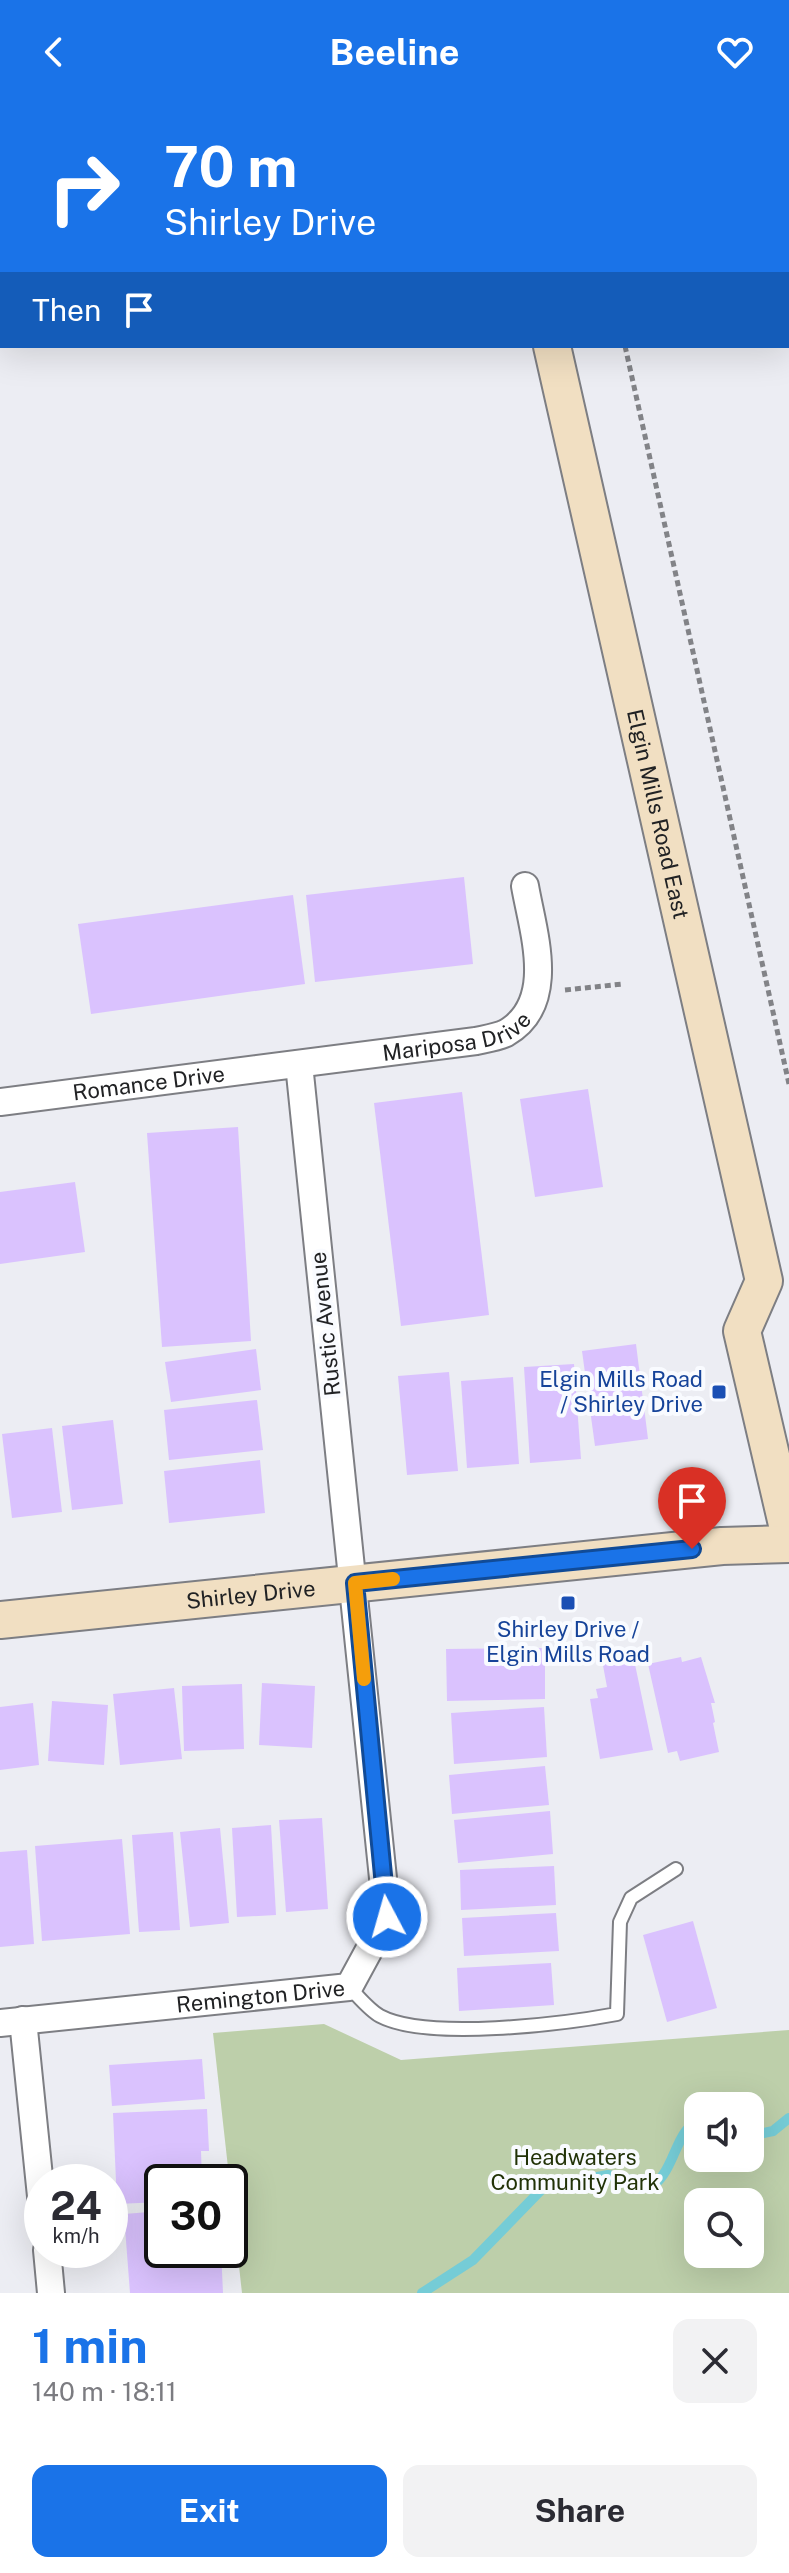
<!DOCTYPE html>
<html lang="en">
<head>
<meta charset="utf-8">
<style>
	:root { --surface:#fff; --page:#f2f2f3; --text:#2b2b33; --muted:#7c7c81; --accent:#1a73e8 }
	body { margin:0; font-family:"Public Sans",sans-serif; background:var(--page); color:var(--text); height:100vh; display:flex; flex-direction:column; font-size:30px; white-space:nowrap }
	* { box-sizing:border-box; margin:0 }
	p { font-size:26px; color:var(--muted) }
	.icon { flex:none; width:44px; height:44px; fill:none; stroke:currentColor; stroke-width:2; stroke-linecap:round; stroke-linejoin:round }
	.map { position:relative; height:2189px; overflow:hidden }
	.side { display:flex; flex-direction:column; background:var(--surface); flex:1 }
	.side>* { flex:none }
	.banner { position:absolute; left:0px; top:0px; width:790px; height:244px; box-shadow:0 8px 32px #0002; background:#1a73e8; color:#fff; overflow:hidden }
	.fabs { position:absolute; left:684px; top:1988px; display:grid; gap:16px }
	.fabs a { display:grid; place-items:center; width:80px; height:80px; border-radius:16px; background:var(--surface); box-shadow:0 8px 32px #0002; font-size:40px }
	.speed { position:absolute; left:24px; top:2060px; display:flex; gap:16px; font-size:40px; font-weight:700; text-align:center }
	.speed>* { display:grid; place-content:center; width:104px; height:104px; border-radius:50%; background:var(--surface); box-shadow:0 8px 32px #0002; line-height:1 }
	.speed small { font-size:20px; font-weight:400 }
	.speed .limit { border:4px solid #111; border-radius:12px; background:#fff; color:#111 }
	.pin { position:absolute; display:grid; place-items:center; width:68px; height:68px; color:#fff; margin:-82px -34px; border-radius:50% 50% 50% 0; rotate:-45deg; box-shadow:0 0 8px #0007 }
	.pin .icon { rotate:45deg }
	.me { position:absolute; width:88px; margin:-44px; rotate:354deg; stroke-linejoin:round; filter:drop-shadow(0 0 6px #0008) }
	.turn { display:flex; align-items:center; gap:28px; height:168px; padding:0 32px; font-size:36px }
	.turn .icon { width:104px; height:104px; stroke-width:2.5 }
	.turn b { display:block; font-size:56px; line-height:68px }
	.then { display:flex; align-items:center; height:76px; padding:0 32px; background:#0003; gap:16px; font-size:30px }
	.round { display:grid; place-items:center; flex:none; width:84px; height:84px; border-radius:16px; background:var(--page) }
	.overview { display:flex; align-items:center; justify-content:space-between; height:136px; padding:0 32px }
	h1 { font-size:48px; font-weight:700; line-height:60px; color:var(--accent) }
	.action { display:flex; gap:16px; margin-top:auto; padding:16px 32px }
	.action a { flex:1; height:92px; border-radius:16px; background:var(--accent); color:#fff; font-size:32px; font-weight:700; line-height:92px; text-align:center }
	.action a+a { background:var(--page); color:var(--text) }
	header { display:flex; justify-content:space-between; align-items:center; height:104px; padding:0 32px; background:var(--accent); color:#fff; font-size:36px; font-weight:700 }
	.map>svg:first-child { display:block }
	.green { fill:#bdcfaa; fill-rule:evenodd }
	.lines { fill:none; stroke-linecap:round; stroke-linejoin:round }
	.stream { stroke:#75ccd6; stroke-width:10 }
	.building { fill:#dac2fe }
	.lane-casing { stroke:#7d7e83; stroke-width:16 }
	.street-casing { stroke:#7d7e83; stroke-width:30 }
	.secondary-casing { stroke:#7d7e83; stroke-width:40 }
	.path { stroke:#828387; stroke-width:5; stroke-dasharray:6 4; stroke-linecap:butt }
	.lane { stroke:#fff; stroke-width:12 }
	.street { stroke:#fff; stroke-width:26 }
	.secondary { stroke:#f1dfc2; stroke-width:36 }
	.route-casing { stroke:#114b97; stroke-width:20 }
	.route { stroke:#1a73e8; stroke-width:14 }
	.slow { stroke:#f59e0b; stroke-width:14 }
	.transit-dot { fill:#1a4fb4; stroke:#f9fbff; stroke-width:3 }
	.labels { text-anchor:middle; stroke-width:8; stroke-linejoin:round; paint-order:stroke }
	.street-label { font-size:22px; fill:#212224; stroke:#f9fbff }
	.transit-label { font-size:22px; fill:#164399; stroke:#f9fbff; text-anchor:end }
	.park-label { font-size:22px; fill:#213207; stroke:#f9fbff }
</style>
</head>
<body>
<header><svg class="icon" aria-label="back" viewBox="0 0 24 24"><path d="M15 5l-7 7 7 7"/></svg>Beeline<svg class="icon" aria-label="heart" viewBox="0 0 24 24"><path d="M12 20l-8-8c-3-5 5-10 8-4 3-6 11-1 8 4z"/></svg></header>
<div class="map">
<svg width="789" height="2189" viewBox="0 0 789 2189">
	<rect width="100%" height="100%" fill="#ecedf3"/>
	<path class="green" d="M324,1920l77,36 388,-30v263h-547l-29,-260zM698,2002h52v52h-52zM698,2098h52v52h-52z"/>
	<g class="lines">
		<g class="stream">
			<polyline points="750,2032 773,2027 789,2014"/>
			<path d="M422,2189l51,-33 71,-73 64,-12 46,10c21,-17 21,-52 44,-65"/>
		</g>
	</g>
	<g class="building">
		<polygon points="464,773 473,860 315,878 306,791"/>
		<polygon points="293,791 305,880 91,910 78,820"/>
		<polygon points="588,985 603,1083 535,1093 520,995"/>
		<polygon points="462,988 489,1211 401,1222 374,999"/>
		<polygon points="238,1023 251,1237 162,1243 147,1029"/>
		<polygon points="75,1078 85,1148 0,1160 0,1088"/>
		<polygon points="636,1240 648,1335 595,1342 582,1247"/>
		<polygon points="256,1245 261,1286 171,1298 165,1258"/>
		<polygon points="574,1260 581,1355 530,1359 524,1263"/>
		<polygon points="449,1268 458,1367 407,1371 398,1272"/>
		<polygon points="513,1273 519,1360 467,1364 461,1277"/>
		<polygon points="257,1296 263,1346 169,1356 164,1306"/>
		<polygon points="113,1316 123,1400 72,1406 62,1322"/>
		<polygon points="52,1324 62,1408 12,1414 2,1330"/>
		<polygon points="260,1356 265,1409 169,1419 164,1367"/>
		<polygon points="545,1544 545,1595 447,1597 446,1545"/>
		<polygon points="633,1551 653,1646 600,1655 590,1595 598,1594 596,1585 607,1583 602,1556"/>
		<polygon points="681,1553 682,1558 701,1553 715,1599 711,1599 715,1618 713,1619 719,1648 680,1657 677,1647 668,1649 648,1560"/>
		<polygon points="262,1579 315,1582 312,1644 259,1641"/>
		<polygon points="242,1580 244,1645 184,1647 182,1582"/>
		<polygon points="174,1584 182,1655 120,1661 113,1590"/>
		<polygon points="52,1597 108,1601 104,1661 48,1657"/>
		<polygon points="33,1599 39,1661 0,1666 0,1603"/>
		<polygon points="544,1603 547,1653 454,1660 451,1609"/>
		<polygon points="545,1662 549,1701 452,1710 449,1671"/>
		<polygon points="550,1707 553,1750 458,1759 454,1716"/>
		<polygon points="322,1714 328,1805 286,1808 279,1716"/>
		<polygon points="271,1721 276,1811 237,1813 232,1724"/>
		<polygon points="220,1724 229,1819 190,1823 180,1728"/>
		<polygon points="173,1728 180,1826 139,1828 132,1731"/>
		<polygon points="122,1735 130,1830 42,1837 35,1742"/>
		<polygon points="27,1746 34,1840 0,1843 0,1748"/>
		<polygon points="554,1762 556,1801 461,1806 460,1766"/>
		<polygon points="556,1809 559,1847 464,1852 462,1814"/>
		<polygon points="693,1817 717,1904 667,1918 643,1831"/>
		<polygon points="551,1859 554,1901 459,1907 457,1864"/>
		<polygon points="202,1955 205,1995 112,2002 109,1961"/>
		<polygon points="207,2005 209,2047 201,2047 202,2078 162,2078 162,2098 117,2100 113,2009"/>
		<polygon points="162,2107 162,2146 221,2146 223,2189 130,2189 124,2110"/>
	</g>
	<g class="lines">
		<g class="lane-casing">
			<path id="lane" d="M349,1883c9,9 20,23 31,29 47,25 183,8 237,-2l3,-92 11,-24 45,-29"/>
		</g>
		<g class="street-casing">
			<g id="street">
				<path id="s1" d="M0,998l476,-61c9,-2 22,-4 30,-8 52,-30 27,-101 19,-147"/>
				<polyline points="23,1916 42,2102"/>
				<path id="s2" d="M0,1919l349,-36 38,-70 -88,-853"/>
				<polyline points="47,2146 51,2189"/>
			</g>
		</g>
		<g class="secondary-casing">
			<g id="secondary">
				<polyline points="498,0 498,2"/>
				<path id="s3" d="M552,242l212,935 -22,50 47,202"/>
				<path id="s4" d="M0,1516l722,-74 67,-2"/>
			</g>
		</g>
		<g class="path">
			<polyline points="569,0 570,2"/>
			<polyline points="625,242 789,980"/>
			<polyline points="565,886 623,880"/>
		</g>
		<use href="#lane" class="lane"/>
		<use href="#street" class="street"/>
		<use href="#secondary" class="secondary"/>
	</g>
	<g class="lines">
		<g class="route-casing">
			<polyline id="route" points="387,1813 355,1479 692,1445"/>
		</g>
		<use href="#route" class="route"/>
		<polyline class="slow" points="364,1575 355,1479 393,1475"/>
	</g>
	<g class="transit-dot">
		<rect x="711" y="1280" width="16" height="16" rx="4"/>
		<rect x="560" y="1491" width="16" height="16" rx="4"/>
	</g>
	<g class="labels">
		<g class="street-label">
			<text dy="8" stroke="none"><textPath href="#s3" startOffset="480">Elgin Mills Road East</textPath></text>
			<text dy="8" stroke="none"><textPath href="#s1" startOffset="462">Mariposa Drive</textPath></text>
			<text dy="8" stroke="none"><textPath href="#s1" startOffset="150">Romance Drive</textPath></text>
			<text transform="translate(325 1220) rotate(-96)" y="8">Rustic Avenue</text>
			<text dy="8" stroke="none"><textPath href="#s4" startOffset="252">Shirley Drive</textPath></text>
			<text dy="8" stroke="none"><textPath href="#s2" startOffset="262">Remington Drive</textPath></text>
		</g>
		<g class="transit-label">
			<text x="703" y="1283">Elgin Mills Road<tspan x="703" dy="25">/ Shirley Drive</tspan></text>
			<text x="568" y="1533" text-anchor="middle">Shirley Drive /<tspan x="568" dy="25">Elgin Mills Road</tspan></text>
		</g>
		<g class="park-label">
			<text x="575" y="2061">Headwaters<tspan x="575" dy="25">Community Park</tspan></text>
		</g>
	</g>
</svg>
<div class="fabs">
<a><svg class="icon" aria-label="sound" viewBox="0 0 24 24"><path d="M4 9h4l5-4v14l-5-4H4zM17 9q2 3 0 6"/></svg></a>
<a><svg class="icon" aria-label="search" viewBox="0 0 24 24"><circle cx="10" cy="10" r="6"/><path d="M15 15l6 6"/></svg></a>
</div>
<div class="speed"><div>24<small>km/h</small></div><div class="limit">30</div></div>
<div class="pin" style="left:692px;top:1445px;background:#d93025"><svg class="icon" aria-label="arrive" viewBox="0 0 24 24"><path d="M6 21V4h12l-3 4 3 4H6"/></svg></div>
<svg class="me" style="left:387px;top:1813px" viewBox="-20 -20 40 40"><circle r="17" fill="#1a73e8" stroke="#fff" stroke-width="3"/><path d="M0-11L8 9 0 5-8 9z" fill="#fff"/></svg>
<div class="banner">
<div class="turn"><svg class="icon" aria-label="right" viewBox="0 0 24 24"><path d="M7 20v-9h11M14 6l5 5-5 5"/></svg><div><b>70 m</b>Shirley Drive</div></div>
<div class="then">Then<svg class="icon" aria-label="arrive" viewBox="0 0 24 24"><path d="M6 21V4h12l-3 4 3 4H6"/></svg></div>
</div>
</div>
<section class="side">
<div class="overview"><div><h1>1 min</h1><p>140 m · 18:11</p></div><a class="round"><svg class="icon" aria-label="close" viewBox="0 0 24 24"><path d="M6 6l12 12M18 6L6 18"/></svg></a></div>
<div class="action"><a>Exit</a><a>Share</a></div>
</section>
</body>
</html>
